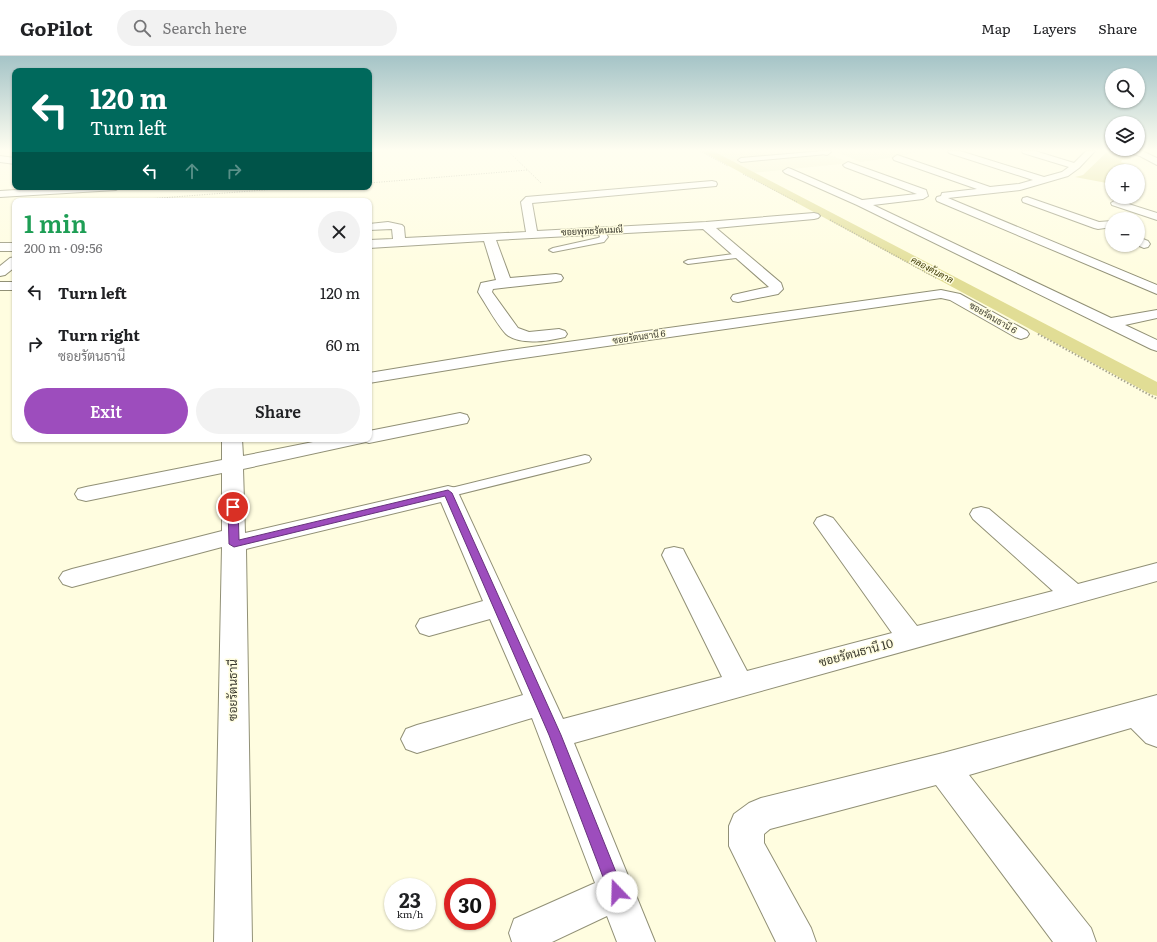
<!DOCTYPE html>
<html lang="en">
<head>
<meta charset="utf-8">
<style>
	:root { --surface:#fff; --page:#f2f2f2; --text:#202124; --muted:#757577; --line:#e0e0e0; --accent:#9d4dbd }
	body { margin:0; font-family:Literata,Sarabun,serif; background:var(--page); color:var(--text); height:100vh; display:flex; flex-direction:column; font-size:15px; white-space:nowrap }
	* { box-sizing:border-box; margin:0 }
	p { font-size:13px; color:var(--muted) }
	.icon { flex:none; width:22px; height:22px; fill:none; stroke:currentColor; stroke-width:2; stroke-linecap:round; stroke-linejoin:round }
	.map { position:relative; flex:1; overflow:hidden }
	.panel { position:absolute; left:12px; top:142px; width:360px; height:244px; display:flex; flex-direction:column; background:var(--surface); border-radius:8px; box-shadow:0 1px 3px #0004 }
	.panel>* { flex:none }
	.banner { position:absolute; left:12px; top:12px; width:360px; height:122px; border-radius:8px; box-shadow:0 1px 3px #0004; background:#00695c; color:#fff; overflow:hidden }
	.buttons { position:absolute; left:1105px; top:12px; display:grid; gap:8px }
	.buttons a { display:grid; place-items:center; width:40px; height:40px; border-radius:50%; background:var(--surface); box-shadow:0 1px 3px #0004; font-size:20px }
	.speed { position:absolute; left:384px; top:822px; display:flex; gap:8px; font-size:20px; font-weight:700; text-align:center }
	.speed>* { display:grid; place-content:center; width:52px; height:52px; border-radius:50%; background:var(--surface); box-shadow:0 1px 3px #0004; line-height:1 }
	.speed small { font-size:10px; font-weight:400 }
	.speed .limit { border:6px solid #d22; background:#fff; color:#111 }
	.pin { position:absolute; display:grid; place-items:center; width:34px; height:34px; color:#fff; margin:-17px; border:2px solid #fff; border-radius:50%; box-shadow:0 1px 4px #0007 }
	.me { position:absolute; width:44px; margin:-22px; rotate:339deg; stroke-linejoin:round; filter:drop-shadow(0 0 3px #0008) }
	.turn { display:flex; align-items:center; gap:14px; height:84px; padding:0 12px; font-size:18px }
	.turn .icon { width:52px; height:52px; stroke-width:2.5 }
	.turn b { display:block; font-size:28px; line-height:34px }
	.lanes { display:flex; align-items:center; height:38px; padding:0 12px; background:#0003; justify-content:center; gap:20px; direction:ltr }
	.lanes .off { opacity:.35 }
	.round { display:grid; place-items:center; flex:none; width:42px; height:42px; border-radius:21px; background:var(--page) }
	.head { display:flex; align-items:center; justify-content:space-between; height:68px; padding:0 12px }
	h1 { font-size:24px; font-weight:600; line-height:30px; color:#1e9e55 }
	.button { display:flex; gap:8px; margin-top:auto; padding:8px 12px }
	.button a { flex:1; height:46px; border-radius:24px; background:var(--accent); color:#fff; font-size:16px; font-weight:600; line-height:46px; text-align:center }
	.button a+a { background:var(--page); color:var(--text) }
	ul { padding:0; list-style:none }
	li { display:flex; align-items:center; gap:12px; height:52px; padding:0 12px }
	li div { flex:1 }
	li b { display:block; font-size:15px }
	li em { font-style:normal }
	header { display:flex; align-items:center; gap:24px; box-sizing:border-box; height:56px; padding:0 20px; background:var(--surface); border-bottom:1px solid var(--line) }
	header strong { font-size:19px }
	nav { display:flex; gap:22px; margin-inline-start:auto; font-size:14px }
	.search { width:280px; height:36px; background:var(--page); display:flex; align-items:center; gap:10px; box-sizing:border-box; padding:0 14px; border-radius:22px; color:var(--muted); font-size:15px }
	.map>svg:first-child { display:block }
	.built { fill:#f5f3ce }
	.water { fill:#e1dd95 }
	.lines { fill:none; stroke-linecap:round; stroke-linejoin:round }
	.canal { fill:#e1dd95; fill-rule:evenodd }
	.lane-casing { stroke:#919076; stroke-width:2 }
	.street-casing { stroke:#919076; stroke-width:2 }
	.path-far2 { stroke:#a7a590; stroke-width:1; stroke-dasharray:1 1.5; stroke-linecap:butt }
	.path-far1 { stroke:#a7a590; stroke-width:1.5; stroke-dasharray:1 1.5; stroke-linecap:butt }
	.path { stroke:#a7a590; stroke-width:2; stroke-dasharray:1.5 2; stroke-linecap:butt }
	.lane { fill:#fff; fill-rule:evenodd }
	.street { fill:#fff; fill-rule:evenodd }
	.route { fill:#9d4dbd; stroke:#66327b }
	.labels { text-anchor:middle; stroke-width:3; stroke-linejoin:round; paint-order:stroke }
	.far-street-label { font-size:9px; fill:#3b3a2f; stroke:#fffde0 }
	.far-water-label { font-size:9px; font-style:italic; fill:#3c3800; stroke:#fffde0 }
	.near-street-label { font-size:12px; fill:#3b3a2f; stroke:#fffde0 }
</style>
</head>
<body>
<header>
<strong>GoPilot</strong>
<div class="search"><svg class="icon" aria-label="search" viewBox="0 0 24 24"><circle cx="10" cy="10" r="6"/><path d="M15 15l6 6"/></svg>Search here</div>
<nav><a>Map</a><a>Layers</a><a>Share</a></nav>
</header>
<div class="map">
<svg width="1157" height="886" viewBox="0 0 1157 886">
	<rect width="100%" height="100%" fill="#fffde0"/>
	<g class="built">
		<polygon points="711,95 820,95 851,107 751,117"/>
		<polygon points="834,95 923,95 889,102 861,106"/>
	</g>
	<polygon class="water" points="1108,95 1126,95 1133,97 1130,103 1122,104 1121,106 1126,108 1120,115 1112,115 1112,128 1075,121 1083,119"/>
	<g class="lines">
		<polygon class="canal" points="701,95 713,95 1157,326 1157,340 1150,338"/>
		<g class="lane-casing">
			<g id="lane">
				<polygon points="823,95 830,96 827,98 741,106 738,104 741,102"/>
				<polygon points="601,172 603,173 608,181 604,186 553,196 549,194 553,192 598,182 600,181 598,174"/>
				<polygon points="741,197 744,197 744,201 688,208 684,206 688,204"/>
				<polygon points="585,399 589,400 591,403 589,406 448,441 443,440 442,437 443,434"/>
			</g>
		</g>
		<g class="street-casing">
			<g id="street">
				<polygon points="819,95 831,95 831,96 827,99 820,97"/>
				<polygon points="948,95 960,95 1044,121 1062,116 1069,111 1023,97 1022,95 1035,95 1074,107 1086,95 1095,95 1079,112 1068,120 1020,134 948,142 1157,229 1157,238 937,145 936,143 937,141 941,140 942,137 977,133 894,104 893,102 897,99 900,100 990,131 1019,128 1033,124 949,97"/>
				<polygon points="1129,95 1142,95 1157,102 1157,109 1140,100 1130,97"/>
				<polygon points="0,100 15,102 15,108 0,106"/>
				<polygon points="848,106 926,134 928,140 923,143 873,149 1111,262 1157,254 1157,262 1125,269 1157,284 1157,295 1151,293 857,149 785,117 783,115 788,112 791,113 862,144 917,138 845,111 843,109"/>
				<path d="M712,125l4,1 1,2 -1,2 -184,17 5,28 169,-9 108,-9 4,1 2,2 -2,2 -4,1 -98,9 65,55 2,6 -5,5 -40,8 -5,-1 -2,-3 2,-3 36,-8 -66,-58 -207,11 14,38 46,-4 5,1 2,3 -2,3 -5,1 -63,7 -1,3 26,36 11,4 30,-3 6,2 2,3 -2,3c-16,4 -46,9 -59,-3 -8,-8 -21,-31 -28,-42l3,-9 15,-3 -12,-39 -115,7v-8l24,-1 -1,-10 -23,1v-6l19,-2 14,3 2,2 1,11 121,-6 -5,-30 5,-5z"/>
				<polygon points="65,131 121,131 116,134 0,141 0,135"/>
				<polygon points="1027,141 1099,166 1112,165 1112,171 1098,173 1094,172 1023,146 1022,144 1023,142"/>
				<polygon points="1116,144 1157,157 1157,164 1112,149 1111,147"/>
				<polygon points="1138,181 1148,185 1150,188 1148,191 1144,192 1137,189 1138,189"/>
				<rect x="0" y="187" width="15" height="8"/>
				<polygon points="15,201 15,211 5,219 0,220 0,210 10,202"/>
				<rect x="0" y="226" width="15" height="8"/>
				<polygon points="941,234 960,238 1027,275 1029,278 1027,281 1021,283 1015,281 950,244 941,242 503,305 369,327 369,317 503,295"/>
				<polygon points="460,357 467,359 469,363 467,367 369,387 366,386 243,413 245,477 448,430 456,432 563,663 722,621 662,499 665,493 674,491 683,493 686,499 747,615 892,577 814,467 817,462 825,459 833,462 917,570 1053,535 973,463 970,458 973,453 981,451 989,453 1078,528 1157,507 1157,525 574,687 655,886 617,886 607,860 552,886 512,886 509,877 514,863 595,827 532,662 417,697 406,693 401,683 406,673 417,669 523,639 490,563 429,580 420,577 416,570 420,563 483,545 441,446 246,493 252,886 214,886 222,491 72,531 63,528 59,522 63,516 72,513 222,475 222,417 86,445 78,443 75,438 78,433 86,431 222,404 222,383 242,383 243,400 328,383 369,383 369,375"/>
				<polygon points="1157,639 1157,691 1146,687 1131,672 969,719 1091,872 1096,886 1053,886 936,729 770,773 764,778 764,787 811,872 816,886 776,886 729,790 729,770 734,758 749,747 761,742 943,697"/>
			</g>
		</g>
		<g class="path-far2">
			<polyline points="508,95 542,128"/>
			<polyline points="700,95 728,110"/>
			<polyline points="743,118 797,146"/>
			<polyline points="369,127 528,114"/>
			<polyline points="122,145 303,131"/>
		</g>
		<polyline class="path-far1" points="830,164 936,222"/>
		<polyline class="path" points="1038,278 1157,343"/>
		<use href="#lane" class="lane"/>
		<use href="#street" class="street"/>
	</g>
	<linearGradient id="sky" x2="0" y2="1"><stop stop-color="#a5c4c7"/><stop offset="0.43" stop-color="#fffef1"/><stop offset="1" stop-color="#fffef1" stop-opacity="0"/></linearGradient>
	<rect width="1157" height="219" fill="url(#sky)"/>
	<polygon class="route" points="448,434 452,437 561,679 624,836 622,842 617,844 611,842 549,679 445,440 234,491 229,488 228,451 233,448 238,451 239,484"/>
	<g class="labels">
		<g class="far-street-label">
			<text transform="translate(592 175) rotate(-3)" y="3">ซอยพุทธรัตนมณี</text>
			<text transform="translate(993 262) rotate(30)" y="3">ซอยรัตนธานี 6</text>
			<text transform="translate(639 281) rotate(-8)" y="3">ซอยรัตนธานี 6</text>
		</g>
		<g class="far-water-label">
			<text transform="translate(932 214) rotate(28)" y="3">คลองต้นตาล</text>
		</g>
		<g class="near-street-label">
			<text transform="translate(856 597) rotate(-15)" y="4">ซอยรัตนธานี 10</text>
			<text transform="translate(233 634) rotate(-90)" y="4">ซอยรัตนธานี</text>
		</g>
	</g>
</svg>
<div class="buttons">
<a><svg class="icon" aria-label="search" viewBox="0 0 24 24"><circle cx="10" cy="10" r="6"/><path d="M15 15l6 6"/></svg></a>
<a><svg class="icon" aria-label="layers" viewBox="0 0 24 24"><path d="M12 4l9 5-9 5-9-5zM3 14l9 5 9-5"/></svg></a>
<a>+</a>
<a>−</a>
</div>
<div class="speed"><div>23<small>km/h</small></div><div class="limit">30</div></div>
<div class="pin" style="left:233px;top:451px;background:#d93025"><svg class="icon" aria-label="arrive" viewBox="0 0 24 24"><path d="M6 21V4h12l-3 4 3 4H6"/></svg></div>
<svg class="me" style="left:617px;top:836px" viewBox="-20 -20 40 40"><circle r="19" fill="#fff"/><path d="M0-13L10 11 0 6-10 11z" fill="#9d4dbd"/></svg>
<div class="banner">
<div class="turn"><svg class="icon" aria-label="left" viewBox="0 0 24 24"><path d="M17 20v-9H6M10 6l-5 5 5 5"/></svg><div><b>120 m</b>Turn left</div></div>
<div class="lanes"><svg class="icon" aria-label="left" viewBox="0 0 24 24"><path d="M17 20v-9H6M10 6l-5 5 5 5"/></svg><svg class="icon off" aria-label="ahead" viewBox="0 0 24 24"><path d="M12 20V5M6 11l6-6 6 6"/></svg><svg class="icon off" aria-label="right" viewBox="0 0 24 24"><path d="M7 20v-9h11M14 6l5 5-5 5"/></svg></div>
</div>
<section class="panel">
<div class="head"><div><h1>1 min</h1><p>200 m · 09:56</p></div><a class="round"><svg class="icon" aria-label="close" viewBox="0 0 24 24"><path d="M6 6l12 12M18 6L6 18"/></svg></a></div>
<ul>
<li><svg class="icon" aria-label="left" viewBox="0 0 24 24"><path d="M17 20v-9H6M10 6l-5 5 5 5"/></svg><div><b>Turn left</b></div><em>120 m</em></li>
<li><svg class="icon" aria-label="right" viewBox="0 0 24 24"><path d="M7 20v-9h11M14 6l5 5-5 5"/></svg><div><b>Turn right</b><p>ซอยรัตนธานี</p></div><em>60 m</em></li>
</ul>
<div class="button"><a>Exit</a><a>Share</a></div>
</section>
</div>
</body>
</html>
